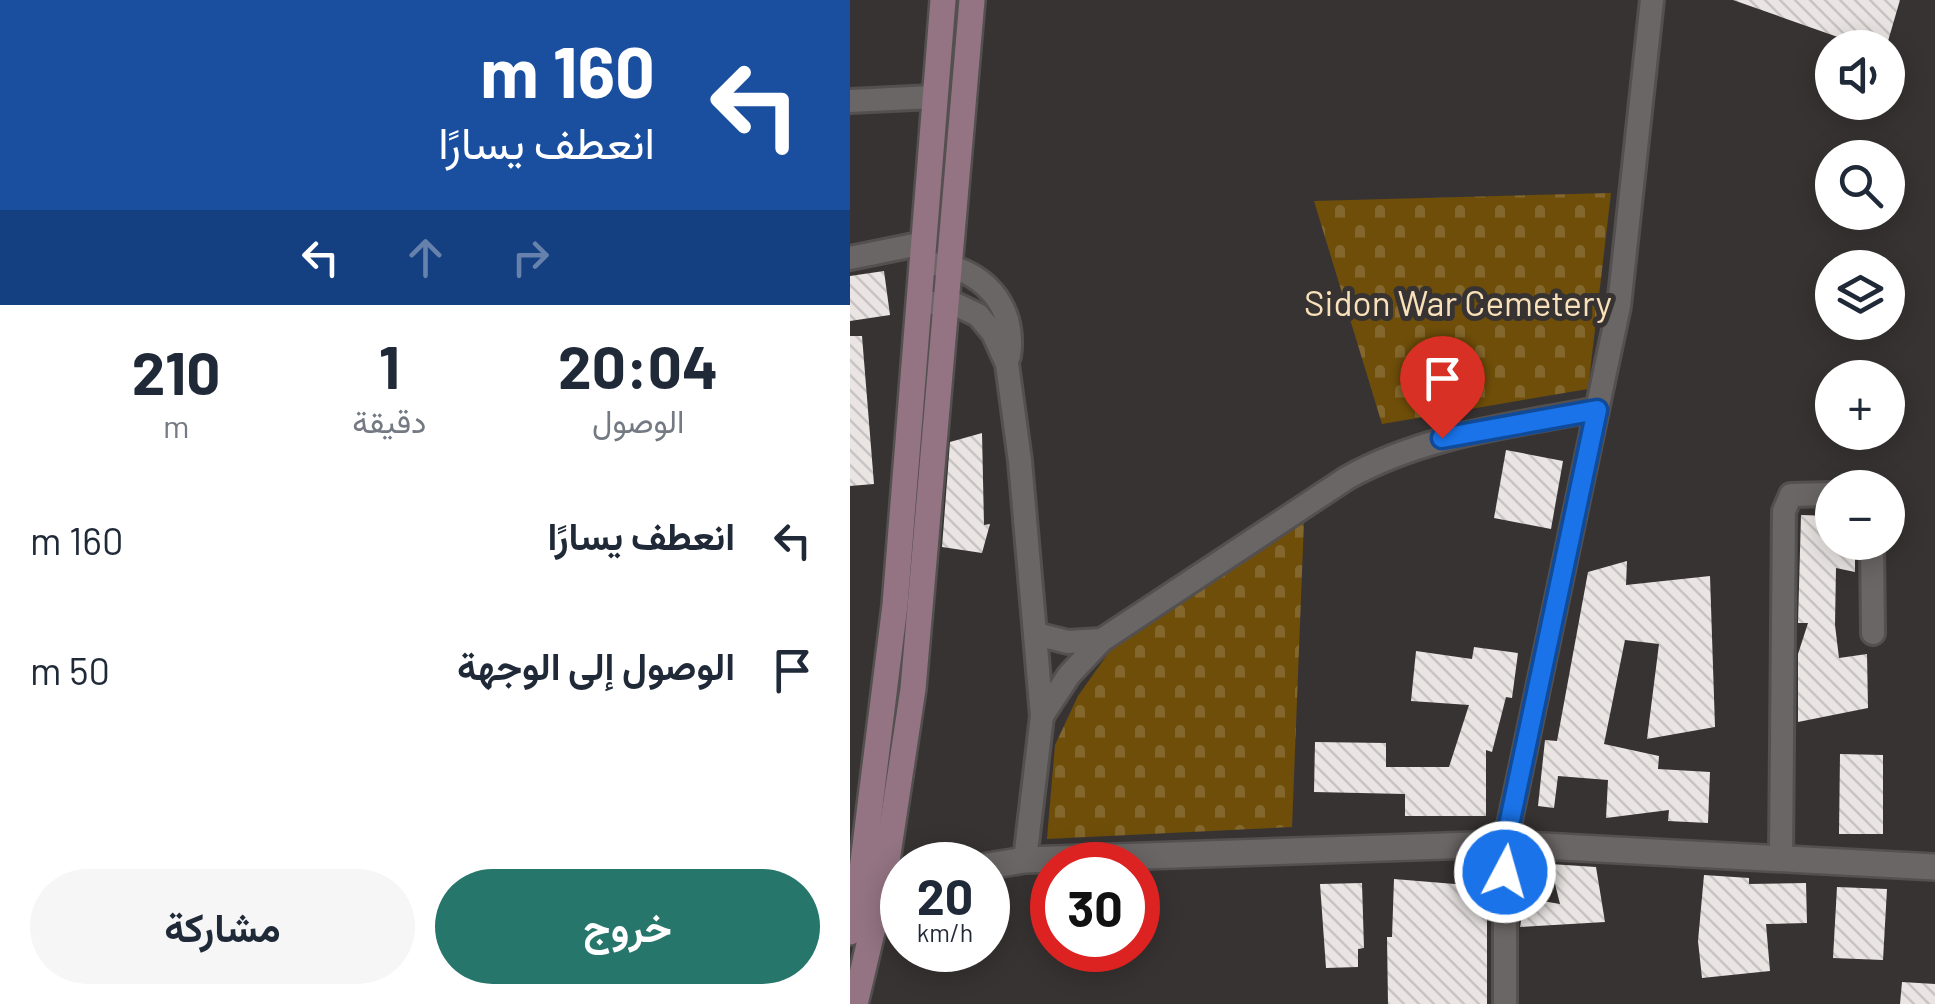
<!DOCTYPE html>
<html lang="ar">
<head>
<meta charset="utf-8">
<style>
	:root { --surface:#fff; --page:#f6f6f7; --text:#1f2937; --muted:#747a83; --accent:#26766b }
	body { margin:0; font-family:Barlow,Vazirmatn,sans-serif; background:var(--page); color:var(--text); direction:rtl; height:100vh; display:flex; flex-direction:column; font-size:38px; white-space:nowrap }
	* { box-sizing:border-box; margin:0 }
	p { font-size:32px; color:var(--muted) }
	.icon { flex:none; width:55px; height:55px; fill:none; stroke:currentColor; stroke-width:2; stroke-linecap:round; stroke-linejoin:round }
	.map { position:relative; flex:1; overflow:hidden; direction:ltr }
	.details { display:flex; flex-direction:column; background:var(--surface); width:850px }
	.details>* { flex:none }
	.top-card { background:#1a4fa0; color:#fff; overflow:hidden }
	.tools { position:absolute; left:965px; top:30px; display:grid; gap:20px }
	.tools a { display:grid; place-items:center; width:90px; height:90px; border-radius:50%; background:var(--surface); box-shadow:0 5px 25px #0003; font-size:50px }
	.speed { position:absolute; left:30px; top:842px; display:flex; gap:20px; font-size:50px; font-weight:700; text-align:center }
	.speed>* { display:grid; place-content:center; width:130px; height:130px; border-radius:50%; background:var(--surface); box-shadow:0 5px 25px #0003; line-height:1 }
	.speed small { font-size:25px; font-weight:400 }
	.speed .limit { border:15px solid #d22; background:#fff; color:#111 }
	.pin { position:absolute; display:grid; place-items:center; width:85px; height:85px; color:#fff; margin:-102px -42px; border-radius:50% 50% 50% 0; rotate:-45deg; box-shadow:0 0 10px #0007 }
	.pin .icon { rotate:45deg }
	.me { position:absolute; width:110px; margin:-55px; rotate:6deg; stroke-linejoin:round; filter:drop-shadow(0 0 8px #0008) }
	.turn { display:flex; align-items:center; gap:35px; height:210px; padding:0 30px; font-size:45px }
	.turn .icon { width:130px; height:130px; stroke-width:2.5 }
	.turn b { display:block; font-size:70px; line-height:85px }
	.lanes { display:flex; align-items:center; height:95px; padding:0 30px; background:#0003; justify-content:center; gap:50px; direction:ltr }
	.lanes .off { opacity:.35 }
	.eta { display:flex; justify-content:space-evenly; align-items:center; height:170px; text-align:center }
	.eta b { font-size:60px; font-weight:700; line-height:70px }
	.button { display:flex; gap:20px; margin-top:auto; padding:20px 30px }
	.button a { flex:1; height:115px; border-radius:60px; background:var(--accent); color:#fff; font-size:40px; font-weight:700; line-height:115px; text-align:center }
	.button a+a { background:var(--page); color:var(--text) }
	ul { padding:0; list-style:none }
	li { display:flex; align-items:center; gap:30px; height:130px; padding:0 30px }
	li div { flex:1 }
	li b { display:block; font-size:38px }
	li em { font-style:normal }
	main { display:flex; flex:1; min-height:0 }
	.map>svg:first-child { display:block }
	.cemetery { fill:url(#cemetery-stones) }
	.building { fill:url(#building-back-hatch) }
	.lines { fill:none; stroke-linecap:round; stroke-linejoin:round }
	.minor-casing { stroke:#545050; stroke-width:28 }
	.tertiary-casing { stroke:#545050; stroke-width:30 }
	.secondary-casing { stroke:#545050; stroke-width:30 }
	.minor { stroke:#6b6666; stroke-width:22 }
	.tertiary { stroke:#6b6666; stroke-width:25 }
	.secondary { stroke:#947483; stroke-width:25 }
	.route-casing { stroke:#114b97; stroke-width:25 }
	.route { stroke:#1a73e8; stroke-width:18 }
	.labels { text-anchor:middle; stroke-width:10; stroke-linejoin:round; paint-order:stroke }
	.park-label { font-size:35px; fill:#f9e1ba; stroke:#383333 }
</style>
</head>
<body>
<main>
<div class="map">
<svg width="1085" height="1004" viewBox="0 0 1085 1004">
	<defs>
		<pattern id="cemetery-stones" width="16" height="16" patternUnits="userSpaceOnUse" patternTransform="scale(2.5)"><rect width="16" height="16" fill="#6f4e09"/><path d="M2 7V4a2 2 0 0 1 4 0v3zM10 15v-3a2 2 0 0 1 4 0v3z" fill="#83672c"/></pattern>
		<pattern id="building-back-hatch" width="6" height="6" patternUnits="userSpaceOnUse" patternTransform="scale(2.5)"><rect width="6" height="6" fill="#eae5e3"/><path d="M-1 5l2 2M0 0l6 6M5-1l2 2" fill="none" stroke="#c8c4c3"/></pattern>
	</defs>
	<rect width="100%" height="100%" fill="#383333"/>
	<g class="cemetery">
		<polygon points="761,193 738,389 532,424 464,201"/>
		<polygon points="454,521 442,827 197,839 205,745 228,696 264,645"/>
	</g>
	<g class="building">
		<polygon points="883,0 1050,0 1036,48 1019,48"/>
		<polygon points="34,271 40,315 0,321 0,276"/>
		<polygon points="0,336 12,336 24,484 0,486"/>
		<polygon points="132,433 134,525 140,524 132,553 92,547 100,442"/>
		<polygon points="656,450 713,461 701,529 644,518"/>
		<polygon points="951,515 982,516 982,542 1005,542 1005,572 986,568 985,625 989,658 1017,654 1018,708 948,722 948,654 958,623 948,623"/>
		<polygon points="777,561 776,585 860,576 865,727 797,739 809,644 775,640 754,744 809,756 808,769 860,772 858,823 818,821 819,810 756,818 758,780 708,776 704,808 688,806 695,740 707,741 738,572"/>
		<polygon points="624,647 668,653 662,698 656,697 642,752 636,750 636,816 555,816 555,794 464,792 465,742 536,743 536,767 599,767 619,705 561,701 566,651 622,659"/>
		<polygon points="990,754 1033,755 1033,834 989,834"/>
		<polygon points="700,864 746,867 755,922 670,927 675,898 710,904"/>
		<polygon points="854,875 899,878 899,884 956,883 957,923 916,924 920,971 852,978 848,941"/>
		<polygon points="544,879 629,886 637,892 637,1004 538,1004 537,937 542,937"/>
		<polygon points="512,883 514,948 508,949 508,967 476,968 470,884"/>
		<polygon points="987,887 1037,889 1033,960 983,958"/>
		<polygon points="1052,982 1085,984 1085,1004 1050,1004"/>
	</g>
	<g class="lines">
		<g class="minor-casing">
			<g id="minor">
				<polyline points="0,101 83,97"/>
				<polyline points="0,258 74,243"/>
				<path d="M82,264c49,3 85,41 77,92"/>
				<polyline points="71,302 107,305 128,315 143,333 157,364 170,461 192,716 175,860"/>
				<polyline points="1022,542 1023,633"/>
				<polyline points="186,634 218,642 252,640"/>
				<path d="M192,716l27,-41 33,-35 245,-162c77,-43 163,-52 250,-69"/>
				<polyline points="931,856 934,511 941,495 982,494"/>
				<polyline points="655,1004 655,844 769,306 802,0"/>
			</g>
		</g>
		<g class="tertiary-casing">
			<polyline id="tertiary" points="138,866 175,860 655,844 1085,867"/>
		</g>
		<g class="secondary-casing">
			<g id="secondary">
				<polyline points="0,932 10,886 45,605 93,0"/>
				<polyline points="5,1004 34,881 63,689 122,0"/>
			</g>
		</g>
		<use href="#minor" class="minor"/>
		<use href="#tertiary" class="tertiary"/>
		<use href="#secondary" class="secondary"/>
	</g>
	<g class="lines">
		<g class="route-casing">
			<polyline id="route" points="592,438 747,410 655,844 655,872"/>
		</g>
		<use href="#route" class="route"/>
	</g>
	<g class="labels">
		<g class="park-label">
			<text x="608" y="316">Sidon War Cemetery</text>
		</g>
	</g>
</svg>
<div class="tools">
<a><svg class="icon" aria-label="sound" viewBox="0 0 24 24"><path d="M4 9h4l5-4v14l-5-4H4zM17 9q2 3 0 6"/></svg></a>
<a><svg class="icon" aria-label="search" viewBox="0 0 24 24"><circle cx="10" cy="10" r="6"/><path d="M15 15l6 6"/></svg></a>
<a><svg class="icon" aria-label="layers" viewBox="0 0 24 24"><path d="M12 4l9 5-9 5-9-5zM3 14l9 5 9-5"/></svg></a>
<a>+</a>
<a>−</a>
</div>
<div class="speed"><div>20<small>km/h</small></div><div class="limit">30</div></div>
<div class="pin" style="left:592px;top:438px;background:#d93025"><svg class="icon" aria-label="arrive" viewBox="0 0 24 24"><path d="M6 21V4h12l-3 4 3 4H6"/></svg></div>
<svg class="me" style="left:655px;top:872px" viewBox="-20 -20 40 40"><circle r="17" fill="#1a73e8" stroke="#fff" stroke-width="3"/><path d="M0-11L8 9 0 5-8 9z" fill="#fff"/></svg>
</div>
<section class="details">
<div class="top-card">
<div class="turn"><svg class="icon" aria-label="left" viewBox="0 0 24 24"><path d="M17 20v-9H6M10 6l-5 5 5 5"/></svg><div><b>160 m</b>انعطف يسارًا</div></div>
<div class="lanes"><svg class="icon" aria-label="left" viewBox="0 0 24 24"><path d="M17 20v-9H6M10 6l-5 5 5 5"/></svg><svg class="icon off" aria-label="ahead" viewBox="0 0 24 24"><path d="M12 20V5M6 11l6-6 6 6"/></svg><svg class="icon off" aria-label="right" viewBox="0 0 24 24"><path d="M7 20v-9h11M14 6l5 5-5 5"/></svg></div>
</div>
<div class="eta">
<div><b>20:04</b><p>الوصول</p></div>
<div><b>1</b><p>دقيقة</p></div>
<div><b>210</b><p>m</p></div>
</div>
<ul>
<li><svg class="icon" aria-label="left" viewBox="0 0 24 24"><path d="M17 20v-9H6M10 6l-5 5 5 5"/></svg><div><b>انعطف يسارًا</b></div><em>160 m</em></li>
<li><svg class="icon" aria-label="arrive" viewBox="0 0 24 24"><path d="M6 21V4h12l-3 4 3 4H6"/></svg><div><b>الوصول إلى الوجهة</b></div><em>50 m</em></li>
</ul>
<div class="button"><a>خروج</a><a>مشاركة</a></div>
</section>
</main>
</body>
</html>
